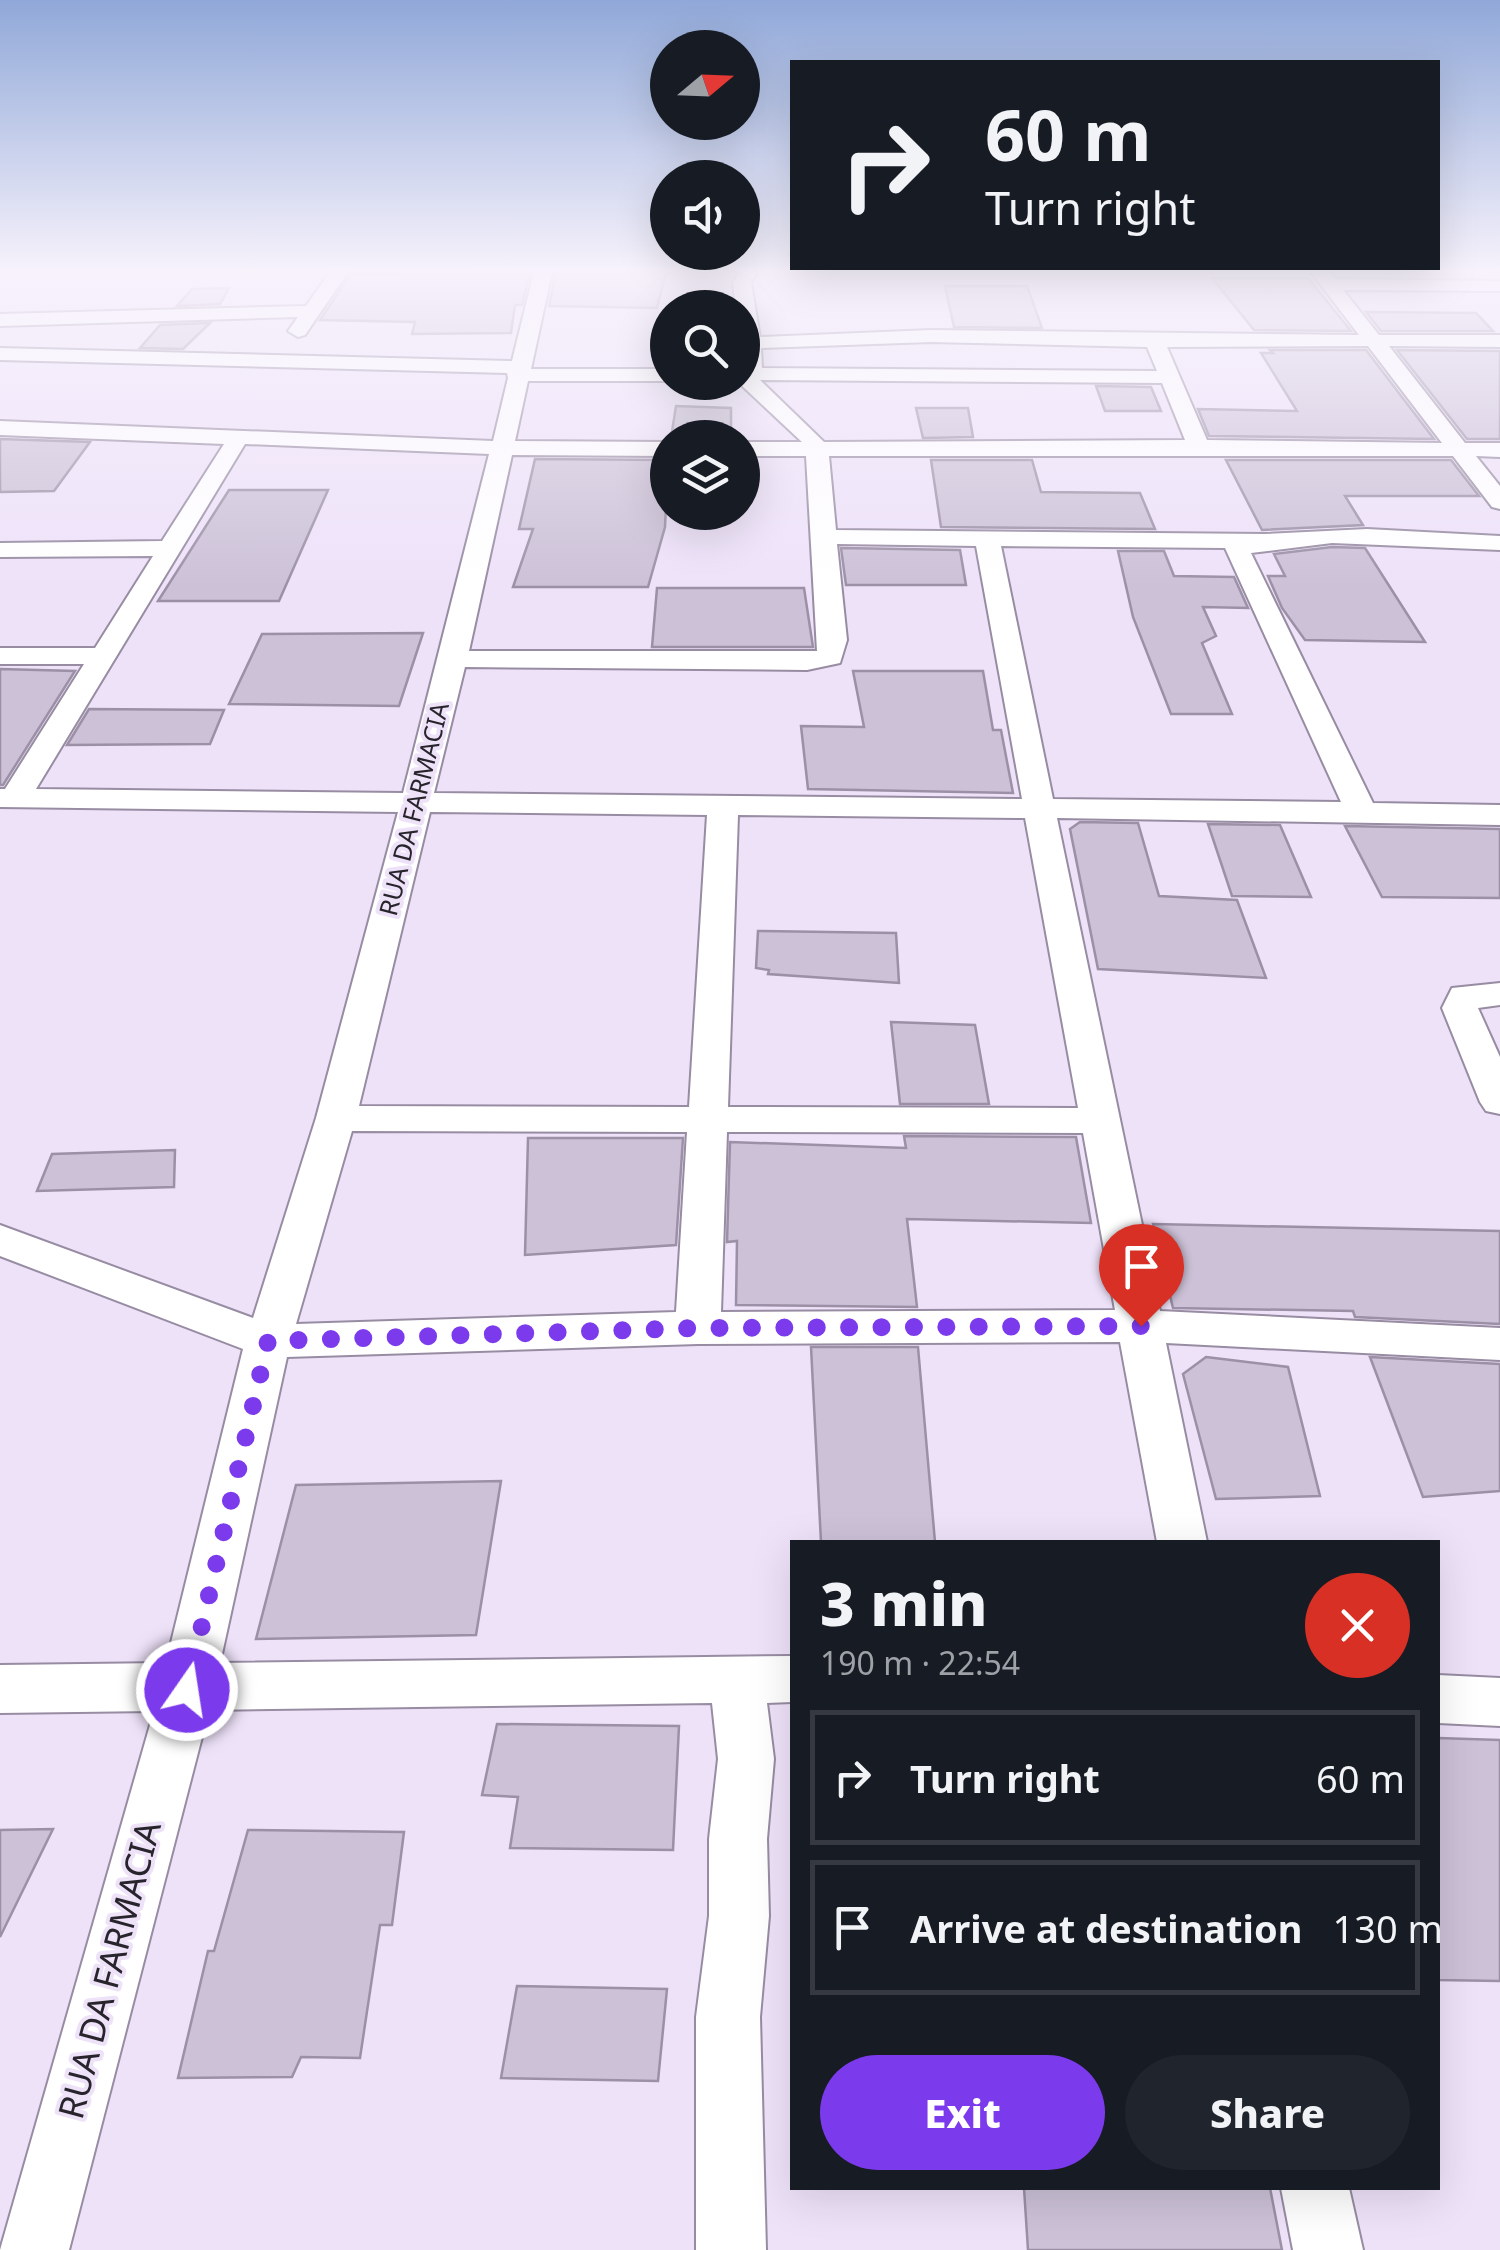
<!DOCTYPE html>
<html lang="en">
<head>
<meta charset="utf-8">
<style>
	:root { --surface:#171b24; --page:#20242c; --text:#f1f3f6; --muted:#9ea1a6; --line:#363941; --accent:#7c3aed }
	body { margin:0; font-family:"Noto Sans",sans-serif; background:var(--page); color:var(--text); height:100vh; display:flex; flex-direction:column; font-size:38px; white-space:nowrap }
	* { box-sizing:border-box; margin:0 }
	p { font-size:32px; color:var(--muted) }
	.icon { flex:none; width:55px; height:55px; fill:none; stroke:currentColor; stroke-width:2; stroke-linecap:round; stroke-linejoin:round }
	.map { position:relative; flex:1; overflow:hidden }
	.sheet { position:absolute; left:790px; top:1540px; width:650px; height:650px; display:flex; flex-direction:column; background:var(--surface); border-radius:0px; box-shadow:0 10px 40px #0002 }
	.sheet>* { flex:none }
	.hud { position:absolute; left:790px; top:60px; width:650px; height:210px; border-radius:0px; box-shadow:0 10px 40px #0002; background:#171b24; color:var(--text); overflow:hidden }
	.needle { width:65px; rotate:71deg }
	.tools { position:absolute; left:650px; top:30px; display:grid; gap:20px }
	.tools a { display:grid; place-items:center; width:110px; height:110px; border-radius:50%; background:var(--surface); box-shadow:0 10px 40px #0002; font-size:50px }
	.pin { position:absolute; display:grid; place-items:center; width:85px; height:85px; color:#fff; margin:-102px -42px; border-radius:50% 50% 50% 0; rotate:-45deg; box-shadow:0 0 10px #0007 }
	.pin .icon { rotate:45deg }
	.me { position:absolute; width:110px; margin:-55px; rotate:13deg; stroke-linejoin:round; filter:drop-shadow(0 0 8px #0008) }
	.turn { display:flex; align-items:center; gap:35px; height:210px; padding:0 30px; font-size:45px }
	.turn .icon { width:130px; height:130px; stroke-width:2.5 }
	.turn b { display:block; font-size:70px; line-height:85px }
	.round { display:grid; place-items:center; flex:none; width:105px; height:105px; border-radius:52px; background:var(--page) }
	.overview { display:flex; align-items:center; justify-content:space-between; height:170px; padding:0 30px }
	h1 { font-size:60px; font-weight:800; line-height:75px }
	.button { display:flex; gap:20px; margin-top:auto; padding:20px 30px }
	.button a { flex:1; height:115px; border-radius:60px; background:var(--accent); color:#fff; font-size:40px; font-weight:800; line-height:115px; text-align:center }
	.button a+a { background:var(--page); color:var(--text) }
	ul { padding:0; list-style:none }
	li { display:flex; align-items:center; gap:30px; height:135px; margin:0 20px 15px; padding:0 10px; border:5px solid var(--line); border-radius:0px }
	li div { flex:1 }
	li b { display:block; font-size:38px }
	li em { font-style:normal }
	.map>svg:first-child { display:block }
	.building { fill:#ccc1d7; stroke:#9b90a6; stroke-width:2.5 }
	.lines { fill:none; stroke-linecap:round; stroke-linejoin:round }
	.street-casing { stroke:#978ca2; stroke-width:4 }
	.street { fill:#fff; fill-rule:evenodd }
	.route { stroke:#7c3aed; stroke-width:18; stroke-dasharray:0 32.4 }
	.labels { text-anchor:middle; stroke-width:8; stroke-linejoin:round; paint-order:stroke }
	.far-street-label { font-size:25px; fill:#28242c; stroke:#eee2f9 }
	.near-street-label { font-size:35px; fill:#28242c; stroke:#eee2f9 }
</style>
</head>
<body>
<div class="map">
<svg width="1500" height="2250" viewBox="0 0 1500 2250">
	<rect width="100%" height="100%" fill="#eee2f9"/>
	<g class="building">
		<polygon points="530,272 522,305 515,305 511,333 412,334 415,322 320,320 351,274"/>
		<polygon points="556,272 666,272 657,308 549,306"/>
		<polygon points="1212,278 1308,278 1351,331 1254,330"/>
		<polygon points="945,286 1027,286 1042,328 954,327"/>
		<polygon points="229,288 220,304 177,306 192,289"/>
		<polygon points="1366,312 1476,313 1493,331 1381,331"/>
		<polygon points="210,323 183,349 140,348 160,325"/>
		<polygon points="1270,350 1366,350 1434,439 1209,436 1198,409 1297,411 1261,353 1273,353"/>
		<polygon points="1397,350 1500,351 1500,439 1467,439"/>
		<polygon points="1096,386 1151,387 1161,411 1105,411"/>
		<polygon points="676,406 731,408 731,438 671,438"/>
		<polygon points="916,408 968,408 973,437 923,438"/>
		<polygon points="0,439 90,442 54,491 0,492"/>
		<polygon points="535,459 668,460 665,527 648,587 513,587 533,529 519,529"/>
		<polygon points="931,460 1032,460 1041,492 1140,493 1155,529 941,527"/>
		<polygon points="1226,460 1451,460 1479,496 1345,496 1363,525 1262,530"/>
		<polygon points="229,490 328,490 279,601 158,601"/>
		<polygon points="1332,547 1365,548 1425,642 1305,640 1282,608 1268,576 1285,576 1274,554"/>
		<polygon points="841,548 960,550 966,585 846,585"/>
		<polygon points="1118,551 1164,551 1174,576 1234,577 1248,608 1203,607 1216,636 1202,643 1232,714 1171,714 1133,617"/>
		<polygon points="657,588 804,588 813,647 652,647"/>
		<polygon points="423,633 399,706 229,704 262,634"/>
		<polygon points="0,669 75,671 3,785 0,785"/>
		<polygon points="853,671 983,671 993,730 1001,730 1013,793 808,789 801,726 864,727"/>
		<polygon points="89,709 224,710 210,744 67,745"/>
		<polygon points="1080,822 1138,823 1159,896 1237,900 1266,978 1098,969 1070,829"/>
		<polygon points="1208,824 1280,825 1311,897 1232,896"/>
		<polygon points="1345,826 1500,829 1500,898 1382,897"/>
		<polygon points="758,931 896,933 899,983 768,974 769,970 756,968"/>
		<polygon points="891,1022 975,1025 989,1104 900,1104"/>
		<polygon points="904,1136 1076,1137 1091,1223 907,1219 917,1307 736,1305 737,1241 727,1242 730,1142 906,1148"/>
		<polygon points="528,1138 683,1138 676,1245 525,1255"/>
		<polygon points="175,1150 174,1187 37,1191 52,1154"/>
		<polygon points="1153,1224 1500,1231 1500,1324 1355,1317 1353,1311 1173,1308"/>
		<polygon points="811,1347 918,1347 935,1542 821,1542"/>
		<polygon points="1206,1357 1288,1367 1320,1496 1216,1499 1183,1374"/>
		<polygon points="1370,1357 1500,1364 1500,1491 1423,1497"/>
		<polygon points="501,1481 476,1635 256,1639 296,1485"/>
		<polygon points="497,1724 679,1726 673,1850 510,1848 518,1797 482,1795"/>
		<polygon points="1438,1738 1500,1740 1500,1981 1438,1980"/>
		<polygon points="53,1829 0,1937 0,1830"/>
		<polygon points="248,1830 404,1832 392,1925 380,1925 360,2058 301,2057 292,2077 178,2078 208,1951 214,1951"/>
		<polygon points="517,1986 667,1989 658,2081 501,2078"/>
		<polygon points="1024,2188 1270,2188 1282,2250 1028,2250"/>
	</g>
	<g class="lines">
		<g class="street-casing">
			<g id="street">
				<polygon points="330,272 348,272 305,335 298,337 288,331 298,317 0,326 0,314 306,306"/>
				<path d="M534,272h18l-21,97h137v12h-140l-13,60 153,1v14l-156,-1 -43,196h348l-11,-195h-64v-14h60l-64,-60h4l4,-14 -4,-60h-6l-3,-25 6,-11h18l-6,11 9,54 171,-7 428,5 -48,-63h18l6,7 165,2v10l-157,-1 36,45h121v12l-111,-1 76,97h35v14l-24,-1 24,30v23l-8,-2 -39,-51h-624l7,74 429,4 102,-5 133,7v14l-168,-7 -81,10 122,250 127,2v20l-443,-7 103,493 340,17v32l-334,-17 41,199h-50l-37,-200 -422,2 -411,13 -67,306 572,-7v46l-25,1 7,56 -7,80 2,77 -9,101 6,233h-70v-233l13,-101v-77l9,-80 -6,-56 -503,7 -140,540h-69l154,-539 -154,2v-48l166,-2 77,-314 -243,-93v-31l253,93 63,-200 82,-306 -398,-5v-18h5l79,-125h-84v-16h95l58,-92 -153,1v-14l162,-2 62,-97 -224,-9v-14l493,20 15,-63 -1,-5 -507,-13v-12l512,13zM931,342l216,5 10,24 -395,-3 -1,-20zM1368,346l74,97 -235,-3 -40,-93zM760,380l402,3 23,57 -361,2zM245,444l244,10 -86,339 -367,-4zM837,544l139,2 46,253 -588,-6 31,-126 342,3 33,-7 7,-23zM1001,546l224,2 116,254 -288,-3zM430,812l277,3 -18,292 -330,-1zM738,815l287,3 53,290 -350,-1zM352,1131l335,1 -11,180 -380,12zM727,1132l356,1 32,177 -394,2z"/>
				<polygon points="1500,983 1500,1005 1478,1008 1500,1057 1500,1114 1486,1111 1480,1102 1442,1008 1452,988"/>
				<polygon points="1438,1675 1500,1678 1500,1726 1438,1723"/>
				<polygon points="1281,2188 1349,2188 1363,2250 1293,2250"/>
			</g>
		</g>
		<use href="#street" class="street"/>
	</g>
	<linearGradient id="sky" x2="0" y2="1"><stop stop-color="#90a8d8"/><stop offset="0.46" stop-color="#f7f2fc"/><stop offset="1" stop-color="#f7f2fc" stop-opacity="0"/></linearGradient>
	<rect width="1500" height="587" fill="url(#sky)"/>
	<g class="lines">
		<polyline class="route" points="187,1690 268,1341 698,1328 1141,1326"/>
	</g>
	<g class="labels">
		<g class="far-street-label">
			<text transform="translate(414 809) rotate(-76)" y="9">RUA DA FARMACIA</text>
		</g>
		<g class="near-street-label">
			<text transform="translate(110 1970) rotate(-75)" y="12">RUA DA FARMACIA</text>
		</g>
	</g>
</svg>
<div class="tools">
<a><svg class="needle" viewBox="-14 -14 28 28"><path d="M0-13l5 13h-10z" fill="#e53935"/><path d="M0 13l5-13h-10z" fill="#9ea1a6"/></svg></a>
<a><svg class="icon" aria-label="sound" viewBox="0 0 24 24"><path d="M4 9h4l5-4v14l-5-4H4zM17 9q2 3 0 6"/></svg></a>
<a><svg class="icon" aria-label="search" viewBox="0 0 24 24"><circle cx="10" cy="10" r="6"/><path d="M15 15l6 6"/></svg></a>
<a><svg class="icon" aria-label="layers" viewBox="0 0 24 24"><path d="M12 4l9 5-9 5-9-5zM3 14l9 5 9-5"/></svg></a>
</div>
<div class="pin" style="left:1141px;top:1326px;background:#d93025"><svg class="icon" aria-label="arrive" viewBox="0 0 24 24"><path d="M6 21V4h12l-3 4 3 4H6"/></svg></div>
<svg class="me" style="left:187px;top:1690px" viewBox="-20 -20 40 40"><circle r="17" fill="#7c3aed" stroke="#fff" stroke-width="3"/><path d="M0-11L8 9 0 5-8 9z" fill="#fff"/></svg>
<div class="hud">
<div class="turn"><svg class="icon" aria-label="right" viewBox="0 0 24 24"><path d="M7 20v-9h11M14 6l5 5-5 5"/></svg><div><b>60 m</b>Turn right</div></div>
</div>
<section class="sheet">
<div class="overview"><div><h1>3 min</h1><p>190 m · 22:54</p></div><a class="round" style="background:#d93025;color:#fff"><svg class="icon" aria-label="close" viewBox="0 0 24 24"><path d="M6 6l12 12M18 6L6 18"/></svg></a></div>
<ul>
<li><svg class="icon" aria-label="right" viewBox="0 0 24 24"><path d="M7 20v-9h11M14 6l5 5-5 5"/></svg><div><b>Turn right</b></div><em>60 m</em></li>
<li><svg class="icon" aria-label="arrive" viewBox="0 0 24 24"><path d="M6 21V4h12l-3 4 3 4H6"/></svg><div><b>Arrive at destination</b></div><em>130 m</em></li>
</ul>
<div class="button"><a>Exit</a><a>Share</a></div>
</section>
</div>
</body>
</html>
